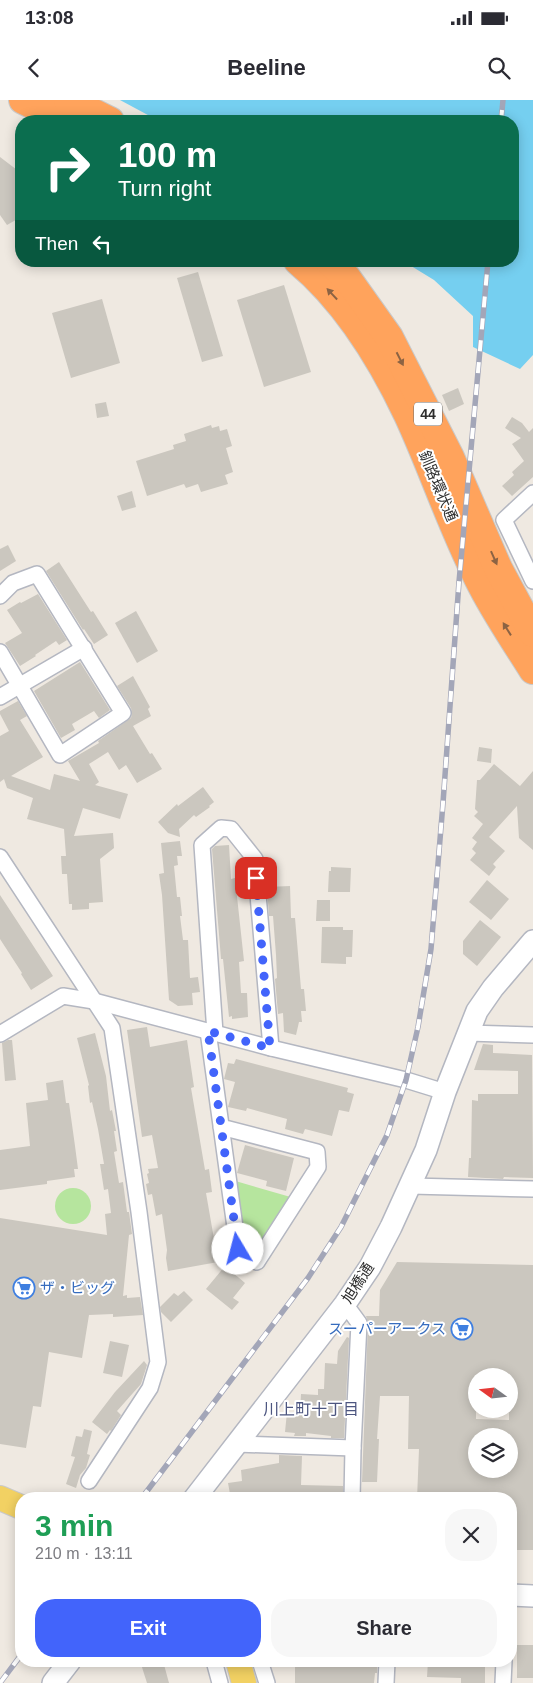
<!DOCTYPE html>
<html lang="en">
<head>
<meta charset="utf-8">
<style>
	:root { --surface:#fff; --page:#f7f7f7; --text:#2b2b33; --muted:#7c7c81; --accent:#4264fb }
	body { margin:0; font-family:Helvetica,"Noto Sans JP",sans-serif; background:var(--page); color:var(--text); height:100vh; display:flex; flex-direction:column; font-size:19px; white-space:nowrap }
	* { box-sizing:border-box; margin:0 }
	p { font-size:16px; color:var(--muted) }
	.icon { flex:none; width:28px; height:28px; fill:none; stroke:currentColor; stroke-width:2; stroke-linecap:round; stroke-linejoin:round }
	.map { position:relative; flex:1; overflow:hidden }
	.drawer { position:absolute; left:15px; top:1392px; width:502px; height:175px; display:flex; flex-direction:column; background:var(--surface); border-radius:20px; box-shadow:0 2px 12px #0003 }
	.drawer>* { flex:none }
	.hud { position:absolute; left:15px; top:15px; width:504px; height:152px; border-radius:20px; box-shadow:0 2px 12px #0003; background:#0b6e4f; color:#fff; overflow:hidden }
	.needle { width:32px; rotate:285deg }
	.tools { position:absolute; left:468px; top:1268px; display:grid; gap:10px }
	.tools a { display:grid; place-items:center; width:50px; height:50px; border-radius:50%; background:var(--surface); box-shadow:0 2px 12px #0003; font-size:25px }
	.pin { position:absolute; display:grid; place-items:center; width:42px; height:42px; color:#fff; margin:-21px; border-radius:10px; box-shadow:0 2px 8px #0006 }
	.me { position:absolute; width:55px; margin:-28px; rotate:352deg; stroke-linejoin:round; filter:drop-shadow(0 0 4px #0008) }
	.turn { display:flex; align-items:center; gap:18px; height:105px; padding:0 20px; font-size:22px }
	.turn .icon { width:65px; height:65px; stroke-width:2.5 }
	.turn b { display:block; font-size:35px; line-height:42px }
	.then { display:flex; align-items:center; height:48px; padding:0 20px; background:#0003; gap:10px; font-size:19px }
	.round { display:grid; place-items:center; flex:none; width:52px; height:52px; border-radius:20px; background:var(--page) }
	.overview { display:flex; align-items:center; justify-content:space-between; height:85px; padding:0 20px }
	h1 { font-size:30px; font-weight:600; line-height:38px; color:#1e9e55 }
	.primary-button { display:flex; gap:10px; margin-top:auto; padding:10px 20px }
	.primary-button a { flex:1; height:58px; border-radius:20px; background:var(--accent); color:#fff; font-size:20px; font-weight:600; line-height:58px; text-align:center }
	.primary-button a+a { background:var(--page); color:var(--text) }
	.status { display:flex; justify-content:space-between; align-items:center; height:35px; padding:0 25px; background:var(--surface); direction:ltr }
	.status svg { height:14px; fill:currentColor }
	header { display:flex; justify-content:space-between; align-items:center; height:65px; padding:0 20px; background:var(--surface); font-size:22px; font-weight:600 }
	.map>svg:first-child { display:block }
	.green { fill:#b6e59e }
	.water { fill:#75cff0 }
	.building { fill:#cbc7bf; fill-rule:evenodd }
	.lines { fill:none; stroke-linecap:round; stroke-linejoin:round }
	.street-casing { stroke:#b4b7c1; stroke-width:18 }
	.secondary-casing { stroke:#b4b7c1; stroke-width:24 }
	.primary-casing { stroke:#c9c9c9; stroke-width:26 }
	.highway-casing { stroke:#c9c9c9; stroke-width:30 }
	.street { stroke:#fff; stroke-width:15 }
	.secondary { stroke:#fff; stroke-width:21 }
	.primary { stroke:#f2d163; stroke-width:24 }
	.highway { stroke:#ffa35c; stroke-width:28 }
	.rail-casing { stroke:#a3a6b8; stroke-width:5.5 }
	.rail { stroke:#fff; stroke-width:4; stroke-dasharray:11; stroke-linecap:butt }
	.oneway { fill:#8c6343 }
	.route { stroke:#4264fb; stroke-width:9; stroke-dasharray:0 16.2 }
	.labels { text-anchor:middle; stroke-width:4; stroke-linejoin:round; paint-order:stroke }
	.shield { fill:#fff; stroke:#6d6d6d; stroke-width:1 }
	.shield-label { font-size:14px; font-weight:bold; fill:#2e2e2e }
	.street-label { font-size:15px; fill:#2e2e2e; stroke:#fff }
	.shop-label { font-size:15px; fill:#366cbe; stroke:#fff; text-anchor:start }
	.neighbourhood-label { font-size:16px; fill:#4d5680; stroke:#fff }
</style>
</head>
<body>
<div class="status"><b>13:08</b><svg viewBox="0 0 49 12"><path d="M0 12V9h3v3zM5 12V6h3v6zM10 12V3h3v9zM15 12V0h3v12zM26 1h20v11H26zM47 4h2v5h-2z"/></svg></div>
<header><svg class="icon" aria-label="back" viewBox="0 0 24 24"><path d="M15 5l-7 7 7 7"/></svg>Beeline<svg class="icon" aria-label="search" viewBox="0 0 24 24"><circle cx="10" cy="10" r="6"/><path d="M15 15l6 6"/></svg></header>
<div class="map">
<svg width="533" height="1583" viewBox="0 0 533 1583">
	<rect width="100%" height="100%" fill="#efe9e1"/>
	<g class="green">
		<polygon points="232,1080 294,1098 255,1156 241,1146"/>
		<circle cx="73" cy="1106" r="18"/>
	</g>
	<polygon class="water" points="120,0 533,0 533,255 520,269 473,247 473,216 434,180 403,161 512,161 512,21 159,21"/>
	<g class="building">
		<polygon points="0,57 21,73 21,117 7,125 0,115"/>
		<polygon points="198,172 223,256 202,262 177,178"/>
		<polygon points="284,185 311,272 264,287 237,200"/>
		<polygon points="102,199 120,263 71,278 52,213"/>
		<polygon points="458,288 464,304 449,311 442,295"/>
		<polygon points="106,302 109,316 97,318 95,304"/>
		<polygon points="512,317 522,323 529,332 533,328 533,377 512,396 502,386 514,375 512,372 524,361 512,344 521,338 505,328"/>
		<polygon points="211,325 212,328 219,326 220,331 227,329 232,346 226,348 233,372 225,375 228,384 201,392 198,384 186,388 184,384 147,396 136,361 174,349 173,345 186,341 184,334"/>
		<polygon points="132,391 136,407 122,411 117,396"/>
		<polygon points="8,445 16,461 0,471 0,449"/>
		<polygon points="59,462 91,512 93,511 108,535 94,544 84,529 83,530 46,471"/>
		<polygon points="38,494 67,540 59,545 56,541 35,555 36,556 20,566 5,543 22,533 7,510 20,502 21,503"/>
		<polygon points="136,511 158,551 137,563 115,523"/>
		<polygon points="80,562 110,610 99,618 94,611 72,624 75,630 61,638 34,591"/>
		<polygon points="133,576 150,607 148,609 151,616 133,626 150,654 152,653 162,669 137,683 126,665 119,670 108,652 89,664 99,682 95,685 128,694 120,719 83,708 74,736 113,733 114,748 100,759 103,802 89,803 89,809 72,810 72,804 69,804 67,774 62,774 61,756 66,756 64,729 27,719 33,698 7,688 4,679 0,682 0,636 9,631 0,614 0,611 18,601 27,616 20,620 43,657 11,676 50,690 54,674 80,681 68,661 99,643 98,641 131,618 132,613 131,608 117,586"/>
		<polygon points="479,647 492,649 491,663 477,661"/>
		<polygon points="494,664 520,686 533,671 533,750 519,738 517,706 489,737 505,751 493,764 496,767 489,776 470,760 476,753 472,749 477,742 472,738 483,724 474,716 478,712 475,709 477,680 480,680"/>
		<polygon points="203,687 214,702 209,706 210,707 196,717 194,715 179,729 180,737 168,733 158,722 177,704 178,706"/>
		<polygon points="180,741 182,756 177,756 178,765 174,766 177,797 180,797 182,816 180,816 183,840 188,840 190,878 198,877 200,892 192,893 193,905 178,906 169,900 162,795 159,774 164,773 161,743"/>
		<polygon points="229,745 231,779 235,778 244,861 239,862 241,893 247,893 248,917 232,919 232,916 229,917 223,859 221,859 212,749 215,746"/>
		<polygon points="331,767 351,768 350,792 328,792 329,771 331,771"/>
		<polygon points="487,780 509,799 491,820 469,802"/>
		<polygon points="290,786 291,818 295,818 301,889 304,889 306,911 301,911 302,922 299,922 296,935 284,932 283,913 278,914 275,879 277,878 276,855 273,816 269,816 267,787"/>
		<polygon points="0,795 53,876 31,890 21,874 22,873 0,839"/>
		<polygon points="317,800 330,800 330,821 316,821"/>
		<polygon points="480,820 501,837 477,866 463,854 463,841"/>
		<polygon points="322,827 343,827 343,830 353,830 352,857 346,857 346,864 321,863"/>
		<polygon points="147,927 150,947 187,940 194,987 191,988 205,1070 209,1069 212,1092 206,1093 218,1162 168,1171 166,1158 167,1150 162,1114 156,1116 152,1094 148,1095 146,1084 149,1083 147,1074 149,1073 148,1069 158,1068 152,1035 142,1037 127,930"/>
		<polygon points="95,933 106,976 110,1011 112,1010 116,1031 114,1031 117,1051 114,1052 119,1083 123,1082 127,1112 129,1112 132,1134 129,1135 123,1196 127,1195 127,1198 140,1197 143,1215 113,1217 113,1214 89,1215 82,1258 49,1252 41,1307 33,1306 26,1348 0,1344 0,1118 107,1135 105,1114 111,1113 108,1089 104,1090 100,1064 104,1064 98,1029 92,1002 90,1003 88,986 89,985 77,938"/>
		<polygon points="8,940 12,940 16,980 5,981 2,943"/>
		<polygon points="483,944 493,945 493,953 532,955 533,1078 504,1077 503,1079 468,1077 469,1058 471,1058 472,1000 478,1001 478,994 518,994 518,971 474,970"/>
		<polygon points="236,959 348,988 347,992 354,994 349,1012 339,1010 332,1036 305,1029 303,1034 285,1029 287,1019 247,1008 246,1011 228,1007 235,982 224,979 228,963 234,964"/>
		<polygon points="63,980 66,1003 69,1003 75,1046 78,1069 74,1069 75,1077 47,1081 47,1084 0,1090 0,1050 30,1046 26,1003 48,1000 46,983"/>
		<polygon points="245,1045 294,1058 286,1091 266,1086 267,1081 237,1073"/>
		<path d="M397,1162l136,3v285h-22v-51h-94l2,-50h-11l1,-53h-29l-3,43h2l-2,43h-15l6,-159 -2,-7h13l1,-26zM476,1276h33v44l-33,-1zM476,1336h33v33h-33z"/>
		<polygon points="225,1166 245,1183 233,1198 239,1202 232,1210 206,1189"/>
		<polygon points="184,1191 193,1200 171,1222 161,1212 160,1207 174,1193 178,1196"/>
		<polygon points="347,1237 349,1238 344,1338 331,1338 331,1336 306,1333 306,1336 294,1336 295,1333 285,1332 287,1312 300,1313 301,1294 318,1295 318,1289 324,1289 325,1263 337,1264 338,1251"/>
		<polygon points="110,1241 129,1245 122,1277 103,1273"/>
		<polygon points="144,1261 147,1265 141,1284 117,1311 121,1315 111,1331 110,1330 107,1334 92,1322 115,1292"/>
		<polygon points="84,1329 92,1331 87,1354 90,1355 86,1368 80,1375 76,1388 66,1384 75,1357 71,1356 76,1336 82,1337"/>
		<polygon points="279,1355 302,1356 301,1385 343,1386 343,1399 251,1399 251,1396 233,1398 232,1394 230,1394 228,1383 242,1381 241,1370 279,1363"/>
		<rect x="517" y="1545" width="16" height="33"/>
		<polygon points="140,1561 163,1561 169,1583 147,1583"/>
		<polygon points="360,1561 377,1561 377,1573 375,1573 374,1583 295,1583 295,1564 315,1565 315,1563 360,1563"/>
		<polygon points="428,1561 485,1561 485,1583 461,1583 461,1578 427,1577"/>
	</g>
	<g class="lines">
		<g class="street-casing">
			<g id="street">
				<polyline points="533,393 504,420 533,481"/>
				<polyline points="0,496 13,483 37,474 123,613 60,655 0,552"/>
				<polyline points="0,597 84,548"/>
				<polyline points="0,757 112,928 139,1112 158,1262 150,1288 89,1381"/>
				<polyline points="208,931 238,1149 257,1162 318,1067 317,1052 221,1027"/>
				<polyline points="215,933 202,745 221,728 231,729 255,759 271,948"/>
				<polyline points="467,933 533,935"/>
				<polyline points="0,934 63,896 94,901 271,948 406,980 445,992"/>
				<polyline points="411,1086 533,1089"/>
				<polyline points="236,1344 353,1348 359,1223 345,1204"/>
				<polyline points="352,1399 353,1348"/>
				<polyline points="214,1561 220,1583"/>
				<polyline points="260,1561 267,1583"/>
				<polyline points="386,1583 387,1561"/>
				<polyline points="503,1583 504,1561"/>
			</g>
		</g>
		<g class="secondary-casing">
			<g id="secondary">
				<polyline points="194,1399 345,1204 370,1167 391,1127 426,1050 445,992 477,911 493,888 533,841"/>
				<polyline points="511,1495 533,1496"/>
				<polyline points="53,1583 70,1561"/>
			</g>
		</g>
		<g class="primary-casing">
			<g id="primary">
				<polyline points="0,1398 21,1407"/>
				<polyline points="238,1561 244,1583"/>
			</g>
		</g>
		<g class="highway-casing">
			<g id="highway">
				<polyline points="23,0 66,21"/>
				<polyline points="68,0 110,21"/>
				<path d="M298,161c49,41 83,97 110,154 26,56 45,116 74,171 15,29 34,57 51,84"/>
				<polyline points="329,161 347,178 389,237 450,357 498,468 533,533"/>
			</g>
		</g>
		<use href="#street" class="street"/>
		<use href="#secondary" class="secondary"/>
		<use href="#primary" class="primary"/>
		<use href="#highway" class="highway"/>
		<g class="rail-casing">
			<g id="rail">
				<polyline points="501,21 503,0"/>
				<polyline points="141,1399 308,1178 341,1127 387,1035 406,980 418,927 431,849 443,703 459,482 488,161"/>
				<polyline points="0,1583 21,1555"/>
			</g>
		</g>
		<use href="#rail" class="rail"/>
	</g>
	<defs><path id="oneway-solid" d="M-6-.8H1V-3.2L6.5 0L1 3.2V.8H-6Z" transform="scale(1.25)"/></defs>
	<g class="oneway">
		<use href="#oneway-solid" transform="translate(332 194) rotate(-133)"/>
		<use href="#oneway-solid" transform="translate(400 259) rotate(63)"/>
		<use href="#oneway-solid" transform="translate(494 458) rotate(66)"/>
		<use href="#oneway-solid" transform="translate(507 529) rotate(-122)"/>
	</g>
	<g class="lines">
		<polyline class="route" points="238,1149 208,931 270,948 256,778"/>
	</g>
	<defs>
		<g id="supermarket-ring" transform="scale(1.125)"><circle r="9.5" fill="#fff" stroke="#3f7fe0" stroke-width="1.5"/><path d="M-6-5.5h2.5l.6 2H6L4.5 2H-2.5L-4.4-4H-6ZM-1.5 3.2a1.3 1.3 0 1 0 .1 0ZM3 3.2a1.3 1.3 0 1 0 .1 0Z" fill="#3f7fe0"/></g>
	</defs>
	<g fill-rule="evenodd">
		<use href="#supermarket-ring" x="24" y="1188"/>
		<use href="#supermarket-ring" x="462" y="1229"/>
	</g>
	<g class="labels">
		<rect class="shield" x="414" y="302.5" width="28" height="23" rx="4"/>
		<g class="shield-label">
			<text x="428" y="319">44</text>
		</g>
		<g class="street-label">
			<text transform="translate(438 386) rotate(67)" y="5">釧路環状通</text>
			<text transform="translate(358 1183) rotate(-57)" y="5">旭橋通</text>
		</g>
		<g class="shop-label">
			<text x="40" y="1193">ザ・ビッグ</text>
			<text x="446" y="1234" text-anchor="end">スーパーアークス</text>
		</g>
		<g class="neighbourhood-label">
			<text x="311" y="1315">川上町十丁目</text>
		</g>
	</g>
</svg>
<div class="tools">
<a><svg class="needle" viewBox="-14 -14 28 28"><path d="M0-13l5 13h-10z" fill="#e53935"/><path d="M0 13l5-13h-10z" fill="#7c7c81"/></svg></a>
<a><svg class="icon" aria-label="layers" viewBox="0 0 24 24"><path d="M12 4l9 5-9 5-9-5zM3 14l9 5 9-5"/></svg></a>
</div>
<div class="pin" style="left:256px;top:778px;background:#d93025"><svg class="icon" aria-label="arrive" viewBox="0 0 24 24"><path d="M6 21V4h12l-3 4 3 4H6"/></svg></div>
<svg class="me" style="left:238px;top:1149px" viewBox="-20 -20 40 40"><circle r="19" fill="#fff"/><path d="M0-13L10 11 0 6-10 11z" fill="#4264fb"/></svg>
<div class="hud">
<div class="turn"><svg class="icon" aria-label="right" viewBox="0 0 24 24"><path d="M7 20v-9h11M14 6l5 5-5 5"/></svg><div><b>100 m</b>Turn right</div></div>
<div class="then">Then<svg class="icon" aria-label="left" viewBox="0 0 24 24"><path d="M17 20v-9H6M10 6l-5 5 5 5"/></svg></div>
</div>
<section class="drawer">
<div class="overview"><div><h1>3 min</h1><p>210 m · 13:11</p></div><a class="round"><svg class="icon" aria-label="close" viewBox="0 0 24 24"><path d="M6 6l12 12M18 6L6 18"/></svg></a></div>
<div class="primary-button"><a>Exit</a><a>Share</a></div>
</section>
</div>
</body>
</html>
